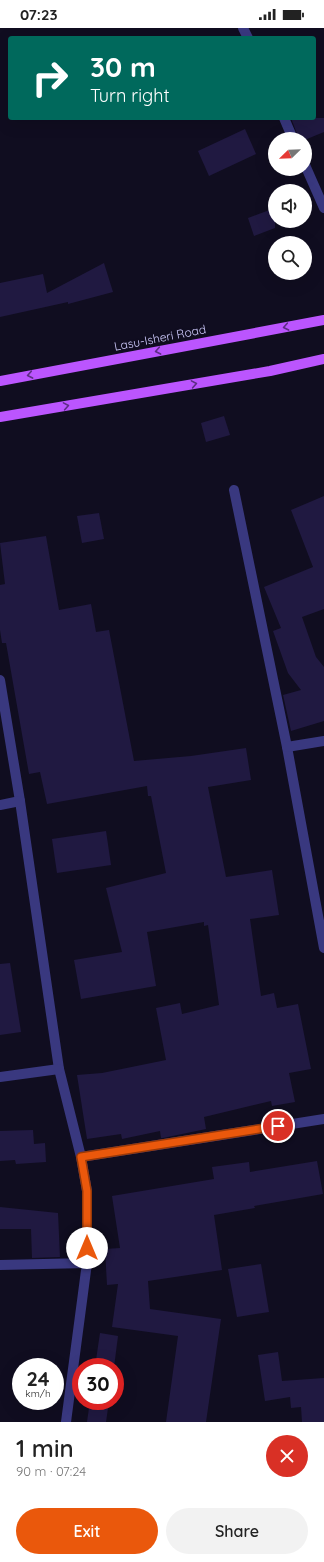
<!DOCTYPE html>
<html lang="en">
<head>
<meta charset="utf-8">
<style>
	:root { --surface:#fff; --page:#f2f2f2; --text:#222; --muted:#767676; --accent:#ea580c }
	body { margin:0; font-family:Quicksand,sans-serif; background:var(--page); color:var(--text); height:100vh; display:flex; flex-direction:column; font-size:15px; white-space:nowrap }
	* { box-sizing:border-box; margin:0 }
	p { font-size:13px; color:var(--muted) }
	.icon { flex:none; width:22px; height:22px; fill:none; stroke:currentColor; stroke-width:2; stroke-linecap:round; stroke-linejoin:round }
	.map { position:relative; height:1394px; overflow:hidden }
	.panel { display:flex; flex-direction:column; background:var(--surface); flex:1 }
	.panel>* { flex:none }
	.banner { position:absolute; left:8px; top:8px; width:308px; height:84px; border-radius:4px; box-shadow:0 4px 16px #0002; background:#00695c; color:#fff; overflow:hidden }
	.needle { width:26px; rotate:247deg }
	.fabs { position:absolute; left:268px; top:104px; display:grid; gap:8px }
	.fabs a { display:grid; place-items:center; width:44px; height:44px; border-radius:50%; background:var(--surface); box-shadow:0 4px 16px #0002; font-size:20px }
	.speed { position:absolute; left:12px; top:1330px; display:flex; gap:8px; font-size:20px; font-weight:700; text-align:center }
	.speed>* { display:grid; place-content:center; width:52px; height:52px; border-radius:50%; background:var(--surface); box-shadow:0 4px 16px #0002; line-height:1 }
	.speed small { font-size:10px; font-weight:400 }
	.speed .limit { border:6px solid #d22; background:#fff; color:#111 }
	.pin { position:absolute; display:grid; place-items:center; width:34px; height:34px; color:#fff; margin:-17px; border:2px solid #fff; border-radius:50%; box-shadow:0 1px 4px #0007 }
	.me { position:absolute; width:44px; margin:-22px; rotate:0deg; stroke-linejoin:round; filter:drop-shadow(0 0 3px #0008) }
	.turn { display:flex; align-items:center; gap:14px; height:84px; padding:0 16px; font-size:18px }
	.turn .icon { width:52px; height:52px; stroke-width:2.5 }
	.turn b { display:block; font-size:28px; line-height:34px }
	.round { display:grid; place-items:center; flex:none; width:42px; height:42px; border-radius:21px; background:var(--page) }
	.headline { display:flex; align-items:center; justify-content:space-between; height:68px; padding:0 16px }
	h1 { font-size:24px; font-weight:600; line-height:30px }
	.primary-button { display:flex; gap:8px; margin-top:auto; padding:8px 16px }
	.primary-button a { flex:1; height:46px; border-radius:24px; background:var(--accent); color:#fff; font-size:16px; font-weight:600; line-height:46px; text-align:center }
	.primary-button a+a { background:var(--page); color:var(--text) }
	.status { display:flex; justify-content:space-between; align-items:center; height:28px; padding:0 20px; background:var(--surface); direction:ltr }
	.status svg { height:11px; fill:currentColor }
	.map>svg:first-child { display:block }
	.building { fill:#201941 }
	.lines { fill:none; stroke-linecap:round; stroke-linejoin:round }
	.minor { stroke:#39387f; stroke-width:10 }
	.major { stroke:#bb55fe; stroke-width:10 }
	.oneway { stroke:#5d2d84 }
	.route-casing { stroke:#983908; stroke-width:10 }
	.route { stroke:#ea580c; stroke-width:7 }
	.labels { text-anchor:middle; stroke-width:4; stroke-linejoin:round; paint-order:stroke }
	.street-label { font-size:12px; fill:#d1cdff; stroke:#100d20 }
</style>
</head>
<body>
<div class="status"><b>07:23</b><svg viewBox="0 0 49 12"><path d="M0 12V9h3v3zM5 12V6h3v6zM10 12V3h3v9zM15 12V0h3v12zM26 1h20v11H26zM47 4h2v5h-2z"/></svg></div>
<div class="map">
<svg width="324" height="1394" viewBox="0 0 324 1394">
	<rect width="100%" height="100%" fill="#100d20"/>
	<g class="building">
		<polygon points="291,90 324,90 324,104 307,111 299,111"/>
		<polygon points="245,101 256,126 209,148 198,123"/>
		<polygon points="275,180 275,200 254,208 248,190"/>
		<polygon points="104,235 113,264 68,276 68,274 0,289 0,255 43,246 47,265"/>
		<polygon points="224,388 230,407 206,414 201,395"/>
		<polygon points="324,468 324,581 302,589 316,629 324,639 324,693 291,703 283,667 301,662 288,645 273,603 281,600 264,559 313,539 291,482"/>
		<polygon points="99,485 104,511 82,515 77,488"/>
		<polygon points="46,508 59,582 91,576 96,604 109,602 134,733 191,728 246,720 251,752 208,759 226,849 272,842 279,887 250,891 261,968 274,965 277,980 298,976 311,1041 289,1045 295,1074 272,1078 271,1073 204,1089 206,1101 163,1110 161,1110 160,1103 122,1111 121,1106 87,1111 77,1047 102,1045 166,1032 156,980 180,975 182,986 219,977 208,897 204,898 204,894 147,904 156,958 81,971 74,932 122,924 106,860 166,845 151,768 148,768 147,758 47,776 40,744 29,746 6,615 2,615 0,602 0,557 5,556 0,515"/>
		<polygon points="106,803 111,837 57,845 52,811"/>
		<polygon points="10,935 21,1004 0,1007 0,936"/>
		<polygon points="33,1102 34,1116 45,1115 46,1134 16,1136 15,1132 0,1133 0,1103"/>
		<polygon points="317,1133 323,1166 254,1178 255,1180 214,1187 222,1242 148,1253 150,1281 221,1291 206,1394 166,1394 178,1308 112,1299 118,1256 107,1257 105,1221 120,1220 112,1168 214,1151 212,1139 249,1134 250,1144"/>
		<polygon points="0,1179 58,1185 60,1229 32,1230 31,1201 0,1201"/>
		<polygon points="261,1236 269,1284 237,1289 228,1241"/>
		<polygon points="100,1305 118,1308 114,1339 95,1339"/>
		<polygon points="278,1324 282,1353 324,1350 324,1394 302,1394 301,1379 291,1380 290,1369 265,1373 258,1327"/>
		<polygon points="90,1373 109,1373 106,1394 87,1394"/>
	</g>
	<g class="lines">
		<g class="minor">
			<polyline points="243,0 248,10"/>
			<polyline points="284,90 293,111"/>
			<polyline points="305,137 324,180"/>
			<polyline points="234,462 287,719 324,920"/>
			<polyline points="0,652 20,773 59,1041 81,1129 87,1163 87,1235 66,1394"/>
			<polyline points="287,719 324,713"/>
			<polyline points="0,777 20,773"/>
			<polyline points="0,1049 59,1041"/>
			<polyline points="81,1129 324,1091"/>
			<polyline points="0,1237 87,1235"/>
		</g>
		<g class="major">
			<polyline points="0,353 324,292"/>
			<polyline points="0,389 270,343 324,331"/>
		</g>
	</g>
	<defs><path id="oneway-chevron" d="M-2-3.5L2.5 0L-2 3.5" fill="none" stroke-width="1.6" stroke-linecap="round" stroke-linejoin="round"/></defs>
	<g class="oneway">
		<use href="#oneway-chevron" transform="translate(286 299) rotate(169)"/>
		<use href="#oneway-chevron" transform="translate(158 323) rotate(169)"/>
		<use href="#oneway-chevron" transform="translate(30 347) rotate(169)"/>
		<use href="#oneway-chevron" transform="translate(194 356) rotate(-10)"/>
		<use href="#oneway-chevron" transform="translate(66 378) rotate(-10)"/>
	</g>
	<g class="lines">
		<g class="route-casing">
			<polyline id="route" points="87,1220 87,1163 81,1129 278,1098"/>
		</g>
		<use href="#route" class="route"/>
	</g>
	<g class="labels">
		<g class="street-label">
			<text transform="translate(160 310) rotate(-11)" y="4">Lasu-Isheri Road</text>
		</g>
	</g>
</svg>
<div class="fabs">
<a><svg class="needle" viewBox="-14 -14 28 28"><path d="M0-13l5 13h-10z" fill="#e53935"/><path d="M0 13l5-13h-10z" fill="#767676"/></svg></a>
<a><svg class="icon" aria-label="sound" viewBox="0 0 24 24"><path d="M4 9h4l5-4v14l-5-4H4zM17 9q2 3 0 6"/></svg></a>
<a><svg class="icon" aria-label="search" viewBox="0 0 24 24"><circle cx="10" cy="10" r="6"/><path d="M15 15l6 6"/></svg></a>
</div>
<div class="speed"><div>24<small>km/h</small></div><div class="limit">30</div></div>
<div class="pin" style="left:278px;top:1098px;background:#d93025"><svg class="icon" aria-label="arrive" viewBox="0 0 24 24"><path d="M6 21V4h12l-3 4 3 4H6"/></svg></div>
<svg class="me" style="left:87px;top:1220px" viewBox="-20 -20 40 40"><circle r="19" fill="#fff"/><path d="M0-13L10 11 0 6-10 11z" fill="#ea580c"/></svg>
<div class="banner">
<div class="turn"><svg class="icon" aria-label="right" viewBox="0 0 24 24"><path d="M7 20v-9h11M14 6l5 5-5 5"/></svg><div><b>30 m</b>Turn right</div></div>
</div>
</div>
<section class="panel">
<div class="headline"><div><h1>1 min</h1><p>90 m · 07:24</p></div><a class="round" style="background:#d93025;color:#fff"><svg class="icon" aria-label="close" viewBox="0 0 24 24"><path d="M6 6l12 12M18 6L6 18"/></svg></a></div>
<div class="primary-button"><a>Exit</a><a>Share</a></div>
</section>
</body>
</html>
